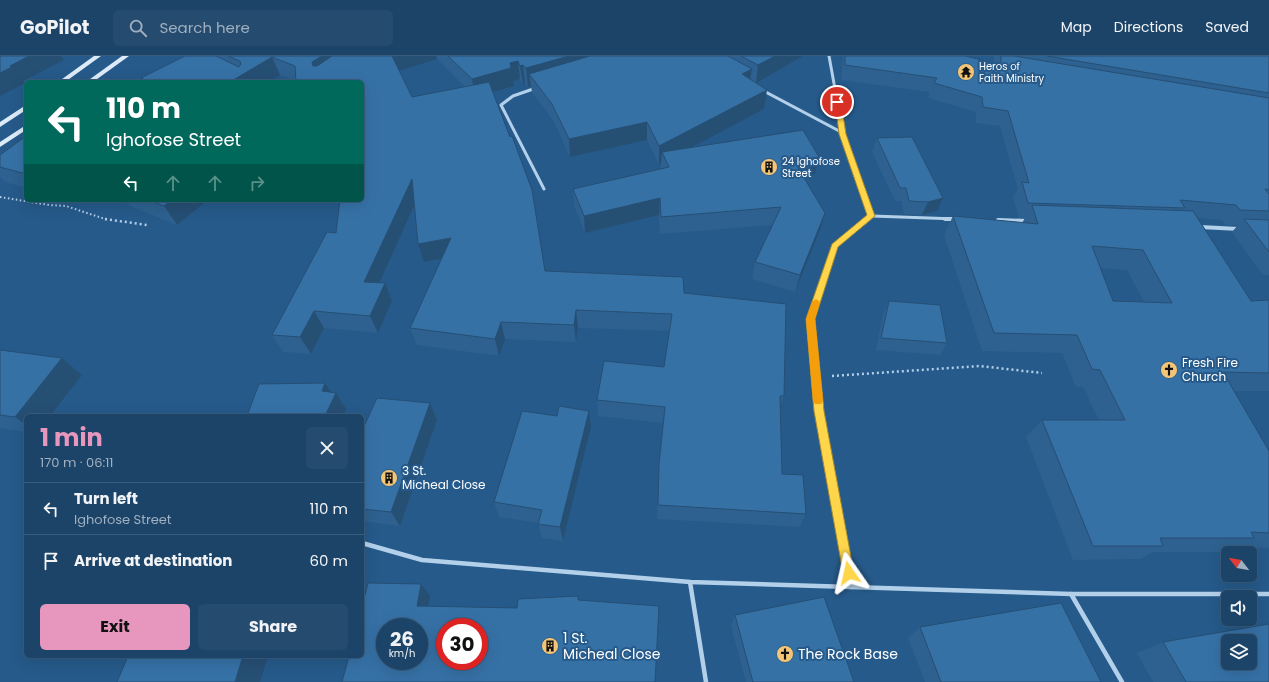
<!DOCTYPE html>
<html lang="en">
<head>
<meta charset="utf-8">
<style>
	:root { --surface:#1c4468; --page:#254b6e; --text:#f1f3f6; --muted:#a0b0c0; --line:#3a5c7c; --accent:#e797bd }
	body { margin:0; font-family:Poppins,sans-serif; background:var(--page); color:var(--text); height:100vh; display:flex; flex-direction:column; font-size:15px; white-space:nowrap }
	* { box-sizing:border-box; margin:0 }
	p { font-size:13px; color:var(--muted) }
	.icon { flex:none; width:22px; height:22px; fill:none; stroke:currentColor; stroke-width:2; stroke-linecap:round; stroke-linejoin:round }
	.map { position:relative; flex:1; overflow:hidden }
	.details { position:absolute; left:24px; top:358px; width:340px; height:244px; display:flex; flex-direction:column; background:var(--surface); border-radius:6px; box-shadow:0 4px 16px #0002,0 0 0 1px var(--line) }
	.details>* { flex:none }
	.guide { position:absolute; left:24px; top:24px; width:340px; height:122px; border-radius:6px; box-shadow:0 4px 16px #0002,0 0 0 1px var(--line); background:#00695c; color:#fff; overflow:hidden }
	.needle { width:26px; rotate:301deg }
	.buttons { position:absolute; left:1221px; top:490px; display:grid; gap:8px }
	.buttons a { display:grid; place-items:center; width:36px; height:36px; border-radius:6px; background:var(--surface); box-shadow:0 4px 16px #0002,0 0 0 1px var(--line); font-size:20px }
	.speed { position:absolute; left:376px; top:562px; display:flex; gap:8px; font-size:20px; font-weight:700; text-align:center }
	.speed>* { display:grid; place-content:center; width:52px; height:52px; border-radius:50%; background:var(--surface); box-shadow:0 4px 16px #0002,0 0 0 1px var(--line); line-height:1 }
	.speed small { font-size:10px; font-weight:400 }
	.speed .limit { border:6px solid #d22; background:#fff; color:#111 }
	.pin { position:absolute; display:grid; place-items:center; width:34px; height:34px; color:#fff; margin:-17px; border:2px solid #fff; border-radius:50%; box-shadow:0 1px 4px #0007 }
	.me { position:absolute; width:44px; margin:-22px; rotate:349deg; stroke-linejoin:round; filter:drop-shadow(0 0 3px #0008) }
	.turn { display:flex; align-items:center; gap:14px; height:84px; padding:0 16px; font-size:18px }
	.turn .icon { width:52px; height:52px; stroke-width:2.5 }
	.turn b { display:block; font-size:28px; line-height:34px }
	.lanes { display:flex; align-items:center; height:38px; padding:0 16px; background:#0003; justify-content:center; gap:20px; direction:ltr }
	.lanes .off { opacity:.35 }
	.round { display:grid; place-items:center; flex:none; width:42px; height:42px; border-radius:6px; background:var(--page) }
	.headline { display:flex; align-items:center; justify-content:space-between; height:68px; padding:0 16px }
	h1 { font-size:24px; font-weight:700; line-height:30px; color:var(--accent) }
	.action { display:flex; gap:8px; margin-top:auto; padding:8px 16px }
	.action a { flex:1; height:46px; border-radius:6px; background:var(--accent); color:#111; font-size:16px; font-weight:700; line-height:46px; text-align:center }
	.action a+a { background:var(--page); color:var(--text) }
	ul { padding:0; list-style:none }
	li { display:flex; align-items:center; gap:12px; height:52px; padding:0 16px; border-top:1px solid var(--line) }
	li div { flex:1 }
	li b { display:block; font-size:15px }
	li em { font-style:normal }
	header { display:flex; align-items:center; gap:24px; box-sizing:border-box; height:56px; padding:0 20px; background:var(--surface); border-bottom:1px solid var(--line) }
	header strong { font-size:19px }
	nav { display:flex; gap:22px; margin-inline-start:auto; font-size:14px }
	.search { width:280px; height:36px; background:var(--page); display:flex; align-items:center; gap:10px; box-sizing:border-box; padding:0 14px; border-radius:6px; color:var(--muted); font-size:15px }
	.map>svg:first-child { display:block }
	.lines { fill:none; stroke-linecap:round; stroke-linejoin:round }
	.path-far1 { stroke:#b3d0ea; stroke-width:2; stroke-dasharray:1.5 2.5; stroke-linecap:butt }
	.path { stroke:#b3d0ea; stroke-width:2.5; stroke-dasharray:2 3; stroke-linecap:butt }
	.street-far2 { stroke:#b3d0ea; stroke-width:3 }
	.street-far1 { stroke:#b3d0ea; stroke-width:4 }
	.street { stroke:#b3d0ea; stroke-width:4.5 }
	.secondary { fill:#ddebf8; fill-rule:evenodd }
	.wall { fill:#2e618f; fill-rule:evenodd }
	.shaded-wall { fill:#264f74 }
	.building { fill:#3671a6; stroke:#264f74; fill-rule:evenodd }
	.route { fill:#ffd54a; stroke:#a68a30 }
	.slow { fill:#f59e0b }
	.labels { text-anchor:middle; stroke-width:4; stroke-linejoin:round; paint-order:stroke }
	.far-poi-label { font-size:10px; fill:#fff; stroke:#265a8a; text-anchor:start }
	.poi-label { font-size:12px; fill:#fff; stroke:#265a8a; text-anchor:start }
	.near-poi-label { font-size:14px; fill:#fff; stroke:#265a8a; text-anchor:start }
</style>
</head>
<body>
<header>
<strong>GoPilot</strong>
<div class="search"><svg class="icon" aria-label="search" viewBox="0 0 24 24"><circle cx="10" cy="10" r="6"/><path d="M15 15l6 6"/></svg>Search here</div>
<nav><a>Map</a><a>Directions</a><a>Saved</a></nav>
</header>
<div class="map">
<svg width="1269" height="626" viewBox="0 0 1269 626">
	<rect width="100%" height="100%" fill="#265a8a"/>
	<g class="lines">
		<polyline class="path-far1" points="0,141 49,149 66,150 108,164"/>
		<g class="path">
			<polyline points="105,163 147,169"/>
			<polyline points="832,320 980,310 1042,317"/>
		</g>
		<g class="street-far2">
			<polyline points="829,0 843,77 872,160 868,164"/>
			<polyline points="536,32 513,40 501,49 544,133"/>
			<polyline points="762,34 843,77"/>
			<polyline points="872,160 957,163"/>
		</g>
		<g class="street-far1">
			<polyline points="945,163 957,163"/>
			<polyline points="998,164 1027,165"/>
			<polyline points="1200,171 1239,173"/>
			<polyline points="822,369 810,263 835,190 869,163"/>
		</g>
		<g class="street">
			<polyline points="821,368 852,531"/>
			<polyline points="362,487 422,504 690,526 1071,538 1269,538"/>
			<polyline points="690,526 706,626"/>
			<polyline points="1071,538 1122,626"/>
		</g>
		<g class="secondary">
			<polygon points="94,0 101,0 65,26 58,26"/>
			<polygon points="122,0 129,0 93,26 86,26"/>
			<polygon points="26,49 26,54 0,71 0,66"/>
			<polygon points="26,69 26,74 0,91 0,86"/>
		</g>
	</g>
	<g class="wall">
		<path d="M185,0h618l-47,27 8,26 -72,38 123,27 -12,2 17,54 -25,62 -43,-13 3,-17 18,-37 -113,9 -1,-19 -74,18 -11,-27 -1,-17 88,-20v-6l-2,2 -12,-25 -77,17 -16,-35 -22,-30 -1,-6 -3,1 -3,-4 -2,1 -3,-5 -7,2 1,5 -21,6 52,179 139,22 100,103 -4,11 2,67 24,40 -6,13 -143,-8 2,-55 4,-41 -65,-7 -1,-16 67,-33 5,-36 -91,-3 -2,14 -71,-3 -6,17 -82,-11 -7,-17 32,-69 -18,3 -6,-18 -4,-39 -35,78 13,18 -14,32 -54,-5 -13,26 -28,-2 -11,-17 64,-102 26,-33 -66,-119 -16,-6 -11,7h-125l-3,-4zM437,3l28,28 -53,10 -13,-26z"/>
		<path d="M843,0h123l30,8 -2,-1v-7h275v219h-6l-31,-43 6,-7h-12l-4,-5 -24,-2 53,83 18,-1v91h-35l35,60v97l-31,-1 -10,5h-75l-12,7 -68,1 -47,-123 16,-17h57l-16,-33h-7l-14,-34 -80,-2 -38,-116 9,-19 69,7 3,-5h-6l-6,-21 5,-8 -18,-63 -24,-3v-11l-48,-14 2,-6 -89,-12zM1100,212l27,2 17,32 -31,-1z"/>
		<polygon points="26,80 26,132 5,126 0,121 0,99"/>
		<polygon points="877,82 937,155 922,159 904,158 901,145 895,145 872,96"/>
		<polygon points="125,144 208,144 177,169 130,150"/>
		<polygon points="889,245 947,287 940,299 876,294 883,258"/>
		<polygon points="0,294 62,302 82,319 26,360 26,376 0,372"/>
		<polygon points="437,364 400,470 362,465 362,375"/>
		<polygon points="591,371 563,485 542,482 538,468 539,467 499,461 494,446"/>
		<polygon points="735,559 854,626 746,626 731,570"/>
		<polygon points="920,571 1101,626 925,626 908,582"/>
		<polygon points="1163,586 1269,626 1153,626 1137,597"/>
	</g>
	<g class="shaded-wall">
		<polygon points="29,0 61,0 64,4 23,25 25,27 0,40 0,17 10,10"/>
		<polygon points="322,0 359,0 320,24 313,10 312,6"/>
		<polygon points="391,0 436,0 437,3 396,16"/>
		<polygon points="569,0 632,0 529,18 531,30 528,31 526,12"/>
		<polygon points="775,0 803,0 756,27 758,9"/>
		<polygon points="272,1 280,19 269,26 230,26"/>
		<polygon points="518,5 520,23 513,25 514,30 475,41 472,23 510,7"/>
		<polygon points="523,9 525,27 523,28 520,10"/>
		<polygon points="752,13 749,31 742,18"/>
		<polygon points="767,34 764,53 666,105 662,96 661,107 659,109 659,90"/>
		<polygon points="647,66 647,84 570,101 569,83"/>
		<polygon points="819,101 815,118 790,122 794,105"/>
		<polygon points="412,123 418,141 372,243 364,226"/>
		<polygon points="660,142 659,159 585,177 584,160"/>
		<polygon points="943,142 937,155 922,159 928,146"/>
		<polygon points="171,144 208,144 177,169 164,150"/>
		<polygon points="825,157 820,174 795,236 800,219"/>
		<polygon points="451,182 457,200 424,206 418,188"/>
		<polygon points="385,227 392,245 378,277 370,260"/>
		<polygon points="576,254 578,272 576,286 574,269"/>
		<polygon points="314,255 324,272 311,298 300,281"/>
		<polygon points="501,266 505,283 499,300 495,283"/>
		<polygon points="62,302 82,319 50,360 26,360 26,369 15,361"/>
		<polygon points="325,327 334,341 336,337 346,353 343,360 325,360 322,335"/>
		<polygon points="430,347 437,364 400,470 391,456"/>
		<polygon points="589,355 591,371 563,485 560,471"/>
		<polygon points="421,528 430,540 426,561 417,550"/>
		<polygon points="243,600 268,600 260,626 235,626"/>
	</g>
	<g class="building">
		<polygon points="0,0 29,0 10,10 12,11 0,17"/>
		<polygon points="185,0 216,0 239,11 241,8 240,5 228,0 322,0 312,6 313,10 317,10 332,0 392,0 412,41 489,26 510,81 512,80 532,134 545,215 683,221 684,237 786,248 784,340 780,340 782,418 803,419 806,458 658,449 659,408 665,351 597,344 604,305 664,311 672,258 576,254 574,269 501,266 495,283 410,272 451,182 418,188 412,123 364,226 385,227 370,260 314,255 300,281 272,279 327,176 336,177 340,144 362,144 362,26 296,26 295,10 272,1 230,26 149,26 141,22"/>
		<polygon points="448,0 569,0 526,12 523,9 520,10 518,5 510,7 511,12 472,23"/>
		<polygon points="590,0 728,0 752,13 742,18 767,34 659,90 647,66 569,83 552,48 529,18"/>
		<polygon points="741,0 775,0 758,9"/>
		<polygon points="845,0 966,0 1001,9 1001,0 1014,0 1269,42 1269,134 1265,133 1269,138 1269,155 1240,154 1236,149 1180,144 1185,152 1028,147 1022,126 1029,127 1008,55 983,51 982,41 934,27 937,22 845,9"/>
		<polygon points="1047,0 1269,0 1269,37"/>
		<polygon points="803,74 819,101 794,105 825,157 800,219 755,206 781,151 661,161 660,142 584,160 573,133 669,111 662,96"/>
		<polygon points="26,80 26,118 0,111 0,99"/>
		<polygon points="912,81 943,142 928,146 909,145 906,132 900,132 877,82"/>
		<polygon points="148,144 171,144 164,150"/>
		<path d="M1032,149l161,6 58,90 18,-1v73l-46,-1 46,79v82l-18,-1 3,6h-94l3,8h-70l-51,-126h83l-25,-50 -8,-1 -15,-34 -83,-2 -41,-117 85,8zM1092,190l51,4 29,53 -59,-2z"/>
		<polygon points="1244,163 1269,164 1269,196"/>
		<polygon points="889,245 940,249 947,287 881,282"/>
		<polygon points="0,294 62,302 15,361 0,359"/>
		<polygon points="325,327 322,335 336,337 325,360 247,360 259,328"/>
		<polygon points="377,342 430,347 391,456 362,453 362,375"/>
		<polygon points="559,350 589,355 560,471 538,468 542,454 494,446 522,355 557,360"/>
		<path d="M368,527l53,1 -4,22 100,2 1,-9 60,-3v4l81,6 -4,76h-313l7,-26h13v-50zM385,571h34v34h-34zM445,571h34v34h-34z"/>
		<polygon points="824,541 854,626 753,626 735,559"/>
		<polygon points="1061,547 1101,626 941,626 920,571"/>
		<path d="M1269,568v58h-83l-23,-40zM1228,585h22v22h-22z"/>
		<polygon points="128,600 243,600 235,626 117,626"/>
	</g>
	<polygon class="route" points="835,45 841,46 846,78 875,160 838,191 815,263 824,355 854,517 853,520 849,522 845,520 843,517 814,355 806,263 832,188 867,159 839,78"/>
	<polygon class="slow" points="816,243 820,246 815,263 823,345 821,348 815,348 813,345 806,263 812,246"/>
	<defs>
		<g id="temple-disc" transform="scale(0.9)"><circle r="9.5" fill="#f3c577" stroke="#265a8a"/><path d="M0-6L5-2H3V0L6.5 2.5H4V6H1.5V3h-3V6H-4V2.5H-6.5L-3 0V-2H-5Z" fill="#111"/></g>
		<g id="building-disc" transform="scale(0.9)"><circle r="9.5" fill="#f3c577" stroke="#265a8a"/><path d="M-4-6H4V6H1V3H-1V6H-4ZM-2.5-4.3h1.7v1.8h-1.7ZM.8-4.3h1.7v1.8H.8ZM-2.5-1h1.7V.8h-1.7ZM.8-1h1.7V.8H.8Z" fill="#111"/></g>
		<g id="church-disc" transform="scale(0.9)"><circle r="9.5" fill="#f3c577" stroke="#265a8a"/><path d="M-1.2-6h2.4v3.5h3.3v2.4h-3.3V6h-2.4V-.1h-3.3v-2.4h3.3Z" fill="#111"/></g>
	</defs>
	<g fill-rule="evenodd">
		<use href="#temple-disc" x="966" y="16"/>
		<use href="#building-disc" x="769" y="111"/>
		<use href="#church-disc" x="1169" y="314"/>
		<use href="#building-disc" x="389" y="422"/>
		<use href="#building-disc" x="550" y="590"/>
		<use href="#church-disc" x="785" y="598"/>
	</g>
	<g class="labels">
		<g class="far-poi-label">
			<text x="979" y="14">Heros of<tspan x="979" dy="12">Faith Ministry</tspan></text>
			<text x="782" y="109">24 Ighofose<tspan x="782" dy="12">Street</tspan></text>
		</g>
		<g class="poi-label">
			<text x="1182" y="311">Fresh Fire<tspan x="1182" dy="14">Church</tspan></text>
			<text x="402" y="419">3 St.<tspan x="402" dy="14">Micheal Close</tspan></text>
		</g>
		<g class="near-poi-label">
			<text x="563" y="587">1 St.<tspan x="563" dy="16">Micheal Close</tspan></text>
			<text x="798" y="603">The Rock Base</text>
		</g>
	</g>
</svg>
<div class="buttons">
<a><svg class="needle" viewBox="-14 -14 28 28"><path d="M0-13l5 13h-10z" fill="#e53935"/><path d="M0 13l5-13h-10z" fill="#a0b0c0"/></svg></a>
<a><svg class="icon" aria-label="sound" viewBox="0 0 24 24"><path d="M4 9h4l5-4v14l-5-4H4zM17 9q2 3 0 6"/></svg></a>
<a><svg class="icon" aria-label="layers" viewBox="0 0 24 24"><path d="M12 4l9 5-9 5-9-5zM3 14l9 5 9-5"/></svg></a>
</div>
<div class="speed"><div>26<small>km/h</small></div><div class="limit">30</div></div>
<div class="pin" style="left:837px;top:46px;background:#d93025"><svg class="icon" aria-label="arrive" viewBox="0 0 24 24"><path d="M6 21V4h12l-3 4 3 4H6"/></svg></div>
<svg class="me" style="left:849px;top:517px" viewBox="-20 -20 40 40"><path d="M0-17L14 15 0 8-14 15z" fill="#ffd54a" stroke="#fff" stroke-width="4"/></svg>
<div class="guide">
<div class="turn"><svg class="icon" aria-label="left" viewBox="0 0 24 24"><path d="M17 20v-9H6M10 6l-5 5 5 5"/></svg><div><b>110 m</b>Ighofose Street</div></div>
<div class="lanes"><svg class="icon" aria-label="left" viewBox="0 0 24 24"><path d="M17 20v-9H6M10 6l-5 5 5 5"/></svg><svg class="icon off" aria-label="ahead" viewBox="0 0 24 24"><path d="M12 20V5M6 11l6-6 6 6"/></svg><svg class="icon off" aria-label="ahead" viewBox="0 0 24 24"><path d="M12 20V5M6 11l6-6 6 6"/></svg><svg class="icon off" aria-label="right" viewBox="0 0 24 24"><path d="M7 20v-9h11M14 6l5 5-5 5"/></svg></div>
</div>
<section class="details">
<div class="headline"><div><h1>1 min</h1><p>170 m · 06:11</p></div><a class="round"><svg class="icon" aria-label="close" viewBox="0 0 24 24"><path d="M6 6l12 12M18 6L6 18"/></svg></a></div>
<ul>
<li><svg class="icon" aria-label="left" viewBox="0 0 24 24"><path d="M17 20v-9H6M10 6l-5 5 5 5"/></svg><div><b>Turn left</b><p>Ighofose Street</p></div><em>110 m</em></li>
<li><svg class="icon" aria-label="arrive" viewBox="0 0 24 24"><path d="M6 21V4h12l-3 4 3 4H6"/></svg><div><b>Arrive at destination</b></div><em>60 m</em></li>
</ul>
<div class="action"><a>Exit</a><a>Share</a></div>
</section>
</div>
</body>
</html>
